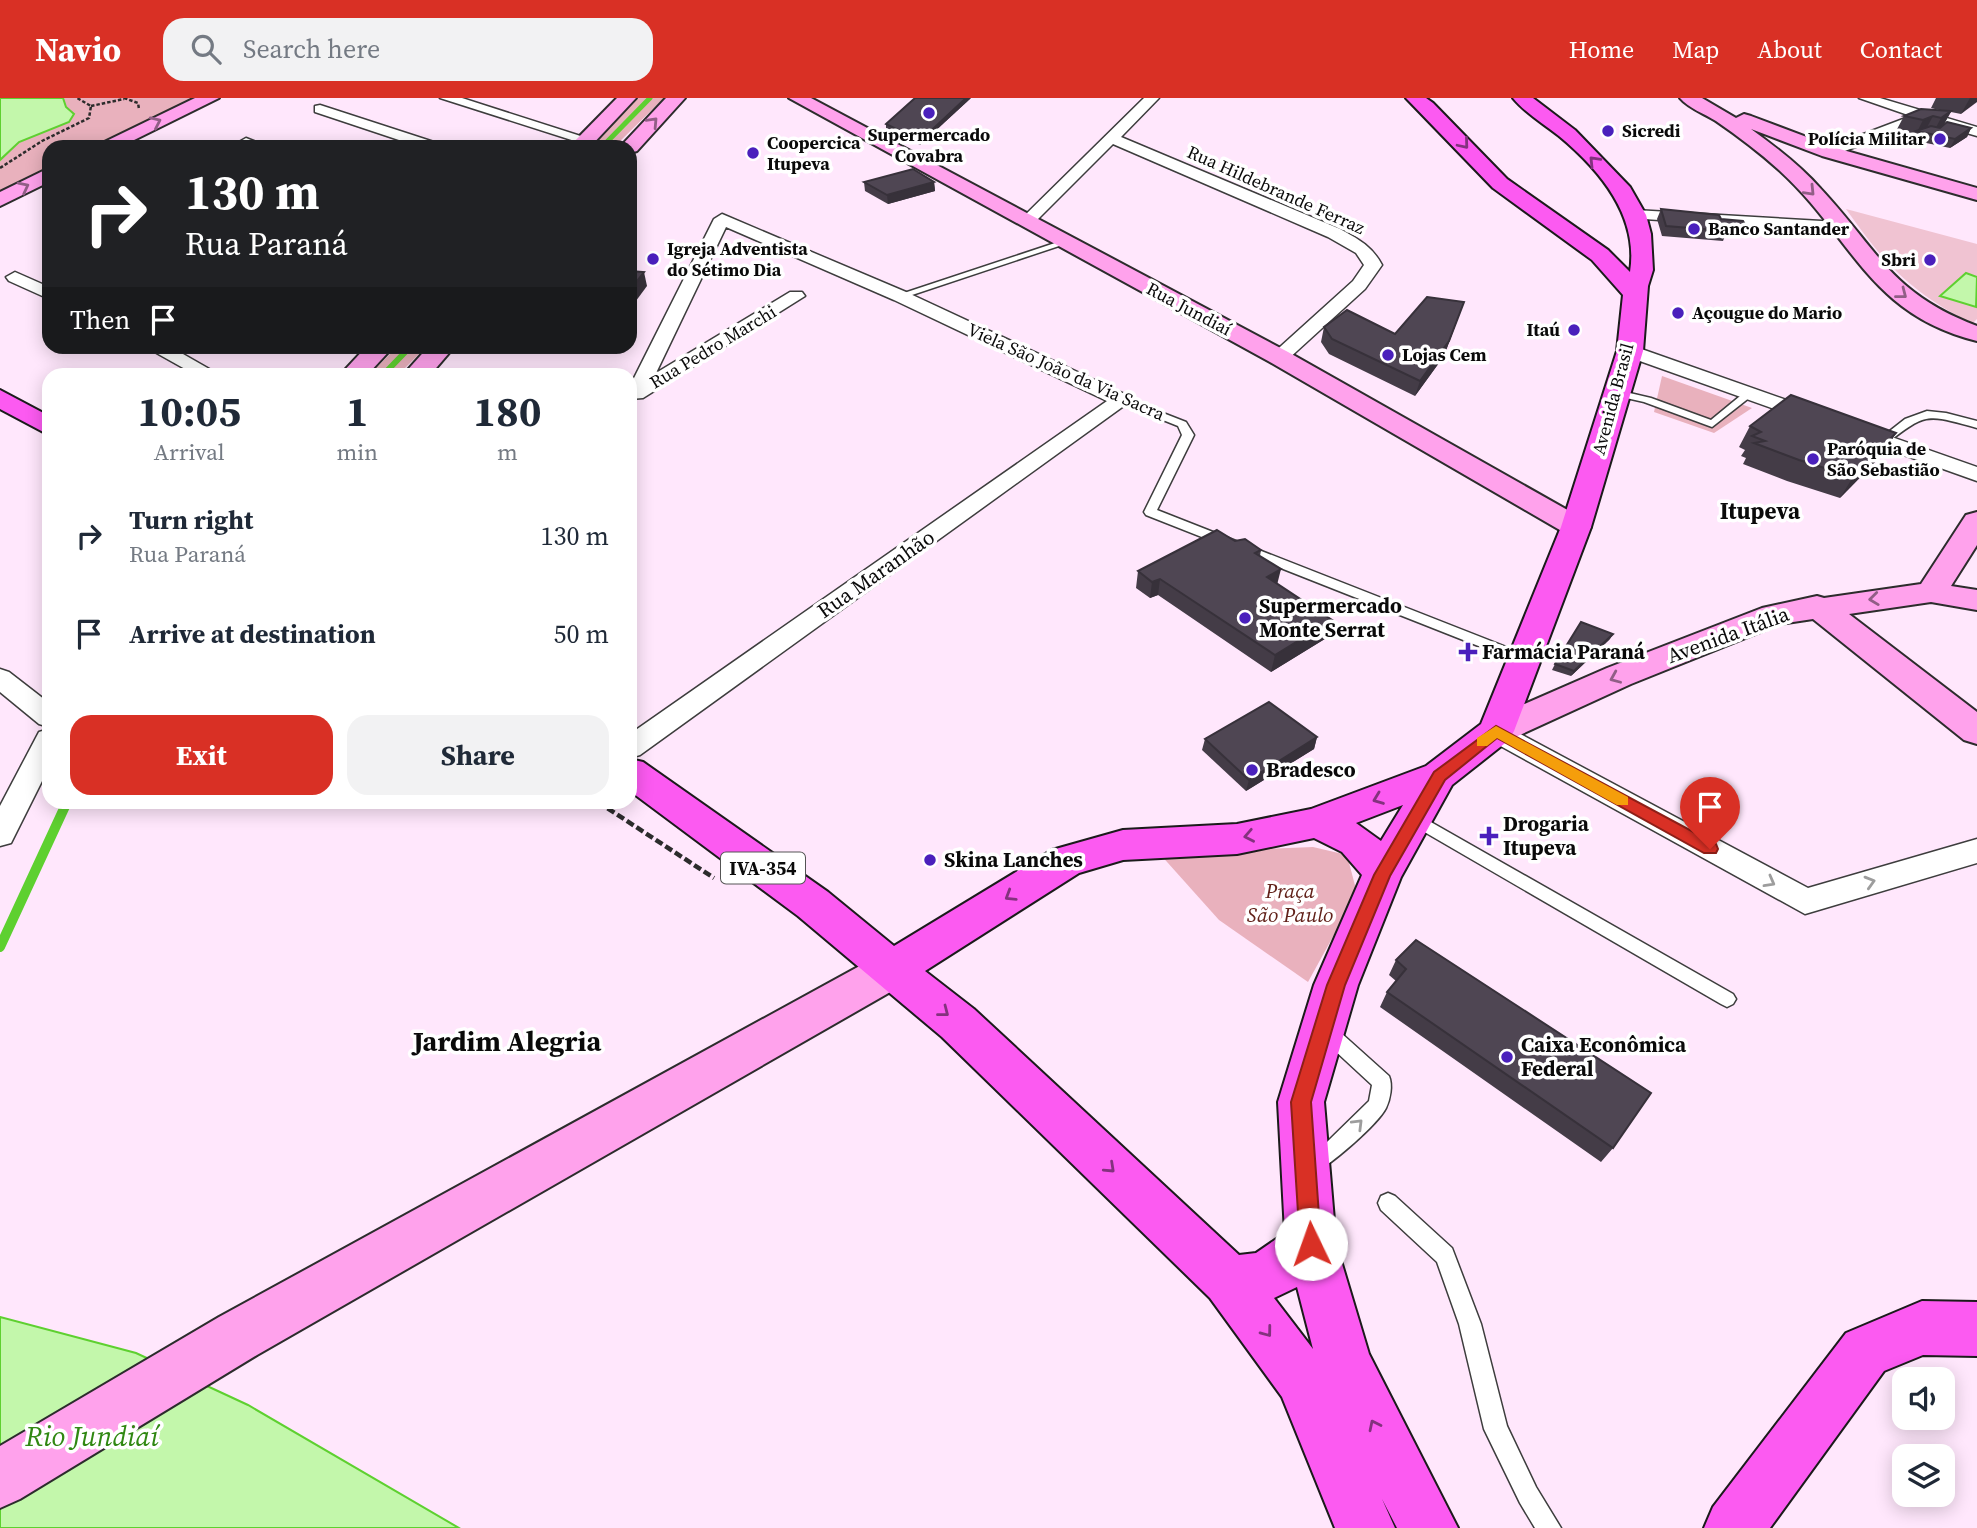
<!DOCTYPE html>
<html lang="en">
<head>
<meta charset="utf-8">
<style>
	:root { --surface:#fff; --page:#f2f2f3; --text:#1f2937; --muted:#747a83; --accent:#d93025 }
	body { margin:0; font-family:"Source Serif 4",serif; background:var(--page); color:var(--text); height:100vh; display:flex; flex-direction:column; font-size:26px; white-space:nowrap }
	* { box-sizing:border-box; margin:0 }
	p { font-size:23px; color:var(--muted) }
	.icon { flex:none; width:38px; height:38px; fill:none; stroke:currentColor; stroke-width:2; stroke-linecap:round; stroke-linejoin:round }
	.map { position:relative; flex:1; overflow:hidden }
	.drawer { position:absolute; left:42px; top:270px; width:595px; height:441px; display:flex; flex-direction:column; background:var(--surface); border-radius:21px; box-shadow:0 4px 18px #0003 }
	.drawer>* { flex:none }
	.guide { position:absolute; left:42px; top:42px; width:595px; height:214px; border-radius:21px; box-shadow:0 4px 18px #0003; background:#202124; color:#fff; overflow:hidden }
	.fabs { position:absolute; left:1892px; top:1269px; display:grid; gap:14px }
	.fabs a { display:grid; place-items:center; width:63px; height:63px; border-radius:14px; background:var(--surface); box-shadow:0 4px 18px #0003; font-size:35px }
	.pin { position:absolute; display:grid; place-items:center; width:60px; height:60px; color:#fff; margin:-72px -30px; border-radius:50% 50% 50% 0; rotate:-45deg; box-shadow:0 0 7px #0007 }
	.pin .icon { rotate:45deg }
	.me { position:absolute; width:77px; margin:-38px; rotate:357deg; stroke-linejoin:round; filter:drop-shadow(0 0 5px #0008) }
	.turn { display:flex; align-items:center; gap:24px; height:147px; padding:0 28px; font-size:32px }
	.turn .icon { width:91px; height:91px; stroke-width:2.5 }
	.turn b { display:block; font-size:49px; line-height:60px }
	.then { display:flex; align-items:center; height:66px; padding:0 28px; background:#0003; gap:14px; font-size:26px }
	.eta { display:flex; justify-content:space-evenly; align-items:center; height:119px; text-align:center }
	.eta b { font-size:42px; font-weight:700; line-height:49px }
	.primary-button { display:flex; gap:14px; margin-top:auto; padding:14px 28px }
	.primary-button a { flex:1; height:80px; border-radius:21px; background:var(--accent); color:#fff; font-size:28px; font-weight:700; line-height:80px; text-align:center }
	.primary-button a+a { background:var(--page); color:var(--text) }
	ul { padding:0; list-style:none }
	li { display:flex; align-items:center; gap:21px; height:98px; padding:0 28px }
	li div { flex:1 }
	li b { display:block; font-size:26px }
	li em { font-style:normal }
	header { display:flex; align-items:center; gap:42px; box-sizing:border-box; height:98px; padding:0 35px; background:var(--accent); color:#fff }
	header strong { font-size:33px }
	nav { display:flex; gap:38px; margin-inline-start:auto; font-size:24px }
	.search { width:490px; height:63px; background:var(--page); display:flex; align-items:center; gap:18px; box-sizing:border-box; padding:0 24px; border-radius:21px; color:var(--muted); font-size:26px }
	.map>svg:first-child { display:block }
	.green { fill:#e9b1bd }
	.pitch { fill:#f0c3d2 }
	.water { fill:#c3f7ab; stroke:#5ed030; stroke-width:2 }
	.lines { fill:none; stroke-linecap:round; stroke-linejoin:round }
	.stream-far2 { stroke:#5ed030; stroke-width:5 }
	.stream-far1 { stroke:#5ed030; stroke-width:6 }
	.stream { stroke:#5ed030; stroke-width:10 }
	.lane-casing { stroke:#3d3d3d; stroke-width:3 }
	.street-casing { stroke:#3d3d3d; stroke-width:3 }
	.secondary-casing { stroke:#2c2c2c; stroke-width:4 }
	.primary-casing { stroke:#1b1b1b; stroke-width:4 }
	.path-far1 { stroke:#2c2c2c; stroke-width:2.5; stroke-dasharray:3.5 2; stroke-linecap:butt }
	.path { stroke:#2c2c2c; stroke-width:4.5; stroke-dasharray:8 3.5; stroke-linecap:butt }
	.lane { fill:#fff; fill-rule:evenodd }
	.street { fill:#fff; fill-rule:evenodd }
	.secondary { fill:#ffa2ec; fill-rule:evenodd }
	.primary { fill:#fc5af1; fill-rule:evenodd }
	.wall { fill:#443c47 }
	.shaded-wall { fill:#37313a }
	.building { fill:#4f4653; stroke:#37313a; stroke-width:2 }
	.oneway { stroke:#915e86 }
	.oneway2 { stroke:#83327e }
	.oneway3 { stroke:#9d9d9d }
	.route { fill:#d93025; stroke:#8d1f18; stroke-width:2 }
	.slow { fill:#f59e0b }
	.poi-dot { fill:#4a20bc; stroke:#fff; stroke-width:2.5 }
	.labels { text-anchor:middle; stroke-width:7; stroke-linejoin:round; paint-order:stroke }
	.far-poi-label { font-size:18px; font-weight:bold; fill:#0a0a0a; stroke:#fff; text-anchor:start }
	.far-street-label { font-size:18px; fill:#0a0a0a; stroke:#fff }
	.shield { fill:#fff; stroke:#545454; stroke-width:2 }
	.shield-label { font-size:19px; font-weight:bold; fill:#0a0a0a }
	.street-label { font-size:21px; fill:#0a0a0a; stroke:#fff }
	.poi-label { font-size:21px; font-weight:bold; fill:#0a0a0a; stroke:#fff; text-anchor:start }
	.park-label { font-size:21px; font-style:italic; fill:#62221a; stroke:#fff }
	.far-district-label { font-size:23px; font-weight:bold; fill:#0a0a0a; stroke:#fff }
	.district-label { font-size:28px; font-weight:bold; fill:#0a0a0a; stroke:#fff }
	.near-water-label { font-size:28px; font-style:italic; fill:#308812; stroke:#fff }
</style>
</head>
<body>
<header>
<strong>Navio</strong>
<div class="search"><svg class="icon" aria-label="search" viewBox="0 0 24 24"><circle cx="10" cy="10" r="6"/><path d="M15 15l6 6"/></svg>Search here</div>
<nav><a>Home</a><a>Map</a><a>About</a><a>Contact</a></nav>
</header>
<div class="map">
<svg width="1977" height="1430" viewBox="0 0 1977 1430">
	<rect width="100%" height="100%" fill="#ffe7fc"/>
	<g class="green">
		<polygon points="0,0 203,0 155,19 95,49 49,49 49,72 0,97"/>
		<polygon points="638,0 664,0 614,49 591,49"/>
		<polygon points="397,249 426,249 399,276 370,276"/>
		<polygon points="1662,278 1752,310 1714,335 1654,314"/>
		<polygon points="1313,749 1347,757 1357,795 1308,884 1219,822 1159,755"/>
	</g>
	<path class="pitch" d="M1846,111l131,35v75l-5,5c-62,-33 -86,-58 -126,-115z"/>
	<g class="water">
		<polygon points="0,0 63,0 66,9 74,16 69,24 19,44 0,62"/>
		<polygon points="1966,175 1977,179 1976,209 1940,198"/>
		<polygon points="0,1219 136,1255 248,1307 459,1430 0,1430"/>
	</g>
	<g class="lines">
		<polyline class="stream-far2" points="602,49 650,0"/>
		<polyline class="stream-far1" points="384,276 411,248"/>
		<polyline class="stream" points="0,849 67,704"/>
		<g class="lane-casing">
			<g id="lane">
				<polygon points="1061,143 1068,145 903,200 895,198"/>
				<polygon points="1617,292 1651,300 1711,322 1745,294 1754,296 1712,329 1644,304 1613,297 1613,293"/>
				<polygon points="1122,299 1186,324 1194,337 1157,412 1529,558 1531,561 1529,564 1519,564 1146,417 1144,414 1182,337 1178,328 1118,304 1118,300"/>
				<path d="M1927,313l19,2 31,8v7c-49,-13 -49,-17 -90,15l-10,-2 28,-22z"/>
				<polygon points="1415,715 1733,896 1736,901 1733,906 1727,909 1721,906 1409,725 1407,721"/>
				<path d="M1325,924l6,2 58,52c4,9 1,24 -3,32 -8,16 -58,60 -75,66l-7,-2 -3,-7 3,-7 23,-16 42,-41 3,-16 -53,-49 -3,-6 3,-6z"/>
				<polygon points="1388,1095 1395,1098 1452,1150 1481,1226 1507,1328 1536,1389 1561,1430 1535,1430 1520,1405 1484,1331 1459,1226 1437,1164 1381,1112 1378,1105 1381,1098"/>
			</g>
		</g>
		<g class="street-casing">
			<g id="street">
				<polygon points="440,0 462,0 593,42 586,46 581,45"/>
				<path d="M1144,0h15l-38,39 219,92c18,10 32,17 42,36l-17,24 -79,72 -7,2 -10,-6 84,-76 11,-16 -8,-12 -28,-16 -215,-93 -80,80 -6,2 -8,-5z"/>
				<polygon points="1859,0 1880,0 1977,29 1977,38 1925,23 1834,57 1824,57 1824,51 1911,18"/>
				<polygon points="320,7 440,46 442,49 420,49 315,14 315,8"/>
				<polygon points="246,40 269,49 241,47 239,44"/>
				<polygon points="1635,112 1839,124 1847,129 1839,134 1629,120 1627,117"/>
				<polygon points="722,116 906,194 1129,298 1132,302 640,657 630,660 630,636 1107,303 894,202 726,129 656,275 790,194 802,194 805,198 643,300 630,301 630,288 714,121"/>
				<polygon points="15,174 49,189 49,201 9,183 6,179"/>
				<polygon points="1630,247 1977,369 1977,383 1623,257 1620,253 1623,249"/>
				<polygon points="144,248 169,248 218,276 194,276"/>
				<polygon points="0,571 9,574 49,605 49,629 39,626 0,594"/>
				<polygon points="1496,623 1808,790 1977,741 1977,765 1805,816 1486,640 1482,633 1486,626"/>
				<polygon points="49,631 49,669 11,745 0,748 0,708 39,634"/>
			</g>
		</g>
		<g class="secondary-casing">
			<g id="secondary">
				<polygon points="195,0 219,0 120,49 94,49"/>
				<polygon points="617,0 636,0 590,49 569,49"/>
				<polygon points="666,0 685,0 637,53 630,55 630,49 620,49"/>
				<polygon points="789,0 811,0 1288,254 1587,423 1591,429 1587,435 1576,438 1565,435 1270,264"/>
				<path d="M1680,0h22l34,20 8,-4 7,2 85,32 141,40v12l-155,-44 -71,-27c25,18 50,37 70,60 58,62 69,104 156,137v15c-109,-27 -125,-105 -198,-171 -20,-18 -41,-34 -63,-49 -11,-7 -28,-13 -36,-23z"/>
				<polygon points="49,70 49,84 0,108 0,94"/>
				<polygon points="367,248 394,248 368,276 341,276"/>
				<polygon points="429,248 455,248 431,276 404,276"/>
				<polygon points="1977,414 1977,447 1951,488 1977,492 1977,512 1931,504 1849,516 1977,614 1977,646 1964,642 1813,521 1780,526 1631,586 1509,642 1496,646 1483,642 1478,633 1483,624 1607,570 1762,510 1817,498 1824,500 1921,486 1966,417"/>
				<polygon points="891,854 906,859 913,872 906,885 257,1257 20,1401 0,1410 0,1348 219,1219 876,859"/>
			</g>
		</g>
		<g class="primary-casing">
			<g id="primary">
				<path d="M1406,0h20l7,5 74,76 101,71 22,22c9,-56 -30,-102 -71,-136 -15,-12 -34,-23 -46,-38h20l42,32 55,57 16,28 5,19 2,36 -5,16 -5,65 -52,176 -77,204 -5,9 -57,45 -51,92 -43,108 -34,117 12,142 33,110 89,174h-61l-15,-29 13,29h-60l-53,-131 -72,-99 -268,-261 -144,-121 -168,-125v-32l13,3 185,130 66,54 158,-96 71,-20 114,-6 74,-15 115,-43 55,-42 80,-197 56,-176 6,-56 -31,-35 -99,-72zM1403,707l-22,36 -25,-18zM1314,740l28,14 20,23 -48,110 -36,117 7,131 -29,20 -17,2 -265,-246 -49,-38 154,-98 44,-13 114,-6zM1297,1189l16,62 -39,-51z"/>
				<polygon points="0,292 49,318 49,337 0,311"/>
				<polygon points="1922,1203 1977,1204 1977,1258 1923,1257 1884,1273 1770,1430 1704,1430 1713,1409 1846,1235"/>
			</g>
		</g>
		<g class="path-far1">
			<polyline points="124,0 138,5 139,11"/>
			<polyline points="91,8 124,1"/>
			<polyline points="67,49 79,43"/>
			<polyline points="0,70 42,43 89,20 91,8 77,0"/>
		</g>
		<polyline class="path" points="598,704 714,780"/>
		<use href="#lane" class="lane"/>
		<use href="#street" class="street"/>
		<use href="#secondary" class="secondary"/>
		<use href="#primary" class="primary"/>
	</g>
	<g class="wall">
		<polygon points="971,0 920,47 886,30 886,26"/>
		<polygon points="1936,0 1977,0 1961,16 1951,14 1944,26 1971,30 1967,39 1950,50 1912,42 1913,39 1895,35 1904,18 1943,13 1931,10"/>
		<polygon points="864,84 934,84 935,93 888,106 865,93"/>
		<polygon points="1661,111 1721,121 1747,130 1742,139 1725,138 1723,143 1662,138 1657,121"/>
		<polygon points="1464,204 1444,258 1415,298 1329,256 1321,244 1324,229 1395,236"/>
		<polygon points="1750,328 1896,335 1883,356 1840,400 1787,383 1743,366 1746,360 1741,358 1745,352 1739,349"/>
		<polygon points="1235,443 1261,452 1260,458 1278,486 1332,522 1328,539 1271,574 1158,497 1150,500 1136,490 1138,473"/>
		<polygon points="1610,541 1571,578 1552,572 1555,566"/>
		<polygon points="1317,639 1314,651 1246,693 1202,652 1205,641"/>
		<polygon points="1396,862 1613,1050 1601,1064 1380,909 1387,894 1396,883 1389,877"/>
	</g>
	<g class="shaded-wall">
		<polygon points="966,0 971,0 920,47 920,43"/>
		<polygon points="1970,0 1977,0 1977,4 1961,16"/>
		<polygon points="1951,13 1942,30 1932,37 1941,20"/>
		<polygon points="1933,18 1924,35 1917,34 1923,22"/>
		<polygon points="1971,30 1967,39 1950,50 1955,41"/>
		<polygon points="934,84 935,93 888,106 887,97"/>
		<polygon points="644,174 647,188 630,211 630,192"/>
		<polygon points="1464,204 1444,258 1415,298 1420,283"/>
		<polygon points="1896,335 1883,356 1840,400 1853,379"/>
		<polygon points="1281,471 1277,487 1267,479"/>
		<polygon points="1160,481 1158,497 1150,500 1152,484"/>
		<polygon points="1332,522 1328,539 1271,574 1275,557"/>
		<polygon points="1613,536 1610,541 1571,578 1574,573"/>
		<polygon points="1317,639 1314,651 1246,693 1249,682"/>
	</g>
	<g class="building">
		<polygon points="915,0 966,0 920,43 886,26"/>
		<polygon points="1921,11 1951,13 1941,20 1933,18 1923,22 1904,18"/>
		<polygon points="1947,24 1971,30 1955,41 1916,33 1931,28 1940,30"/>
		<polygon points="913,71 934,84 887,97 864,84"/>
		<polygon points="1661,111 1719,117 1721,121 1743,123 1747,130 1725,128 1727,133 1666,128"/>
		<polygon points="630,173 644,174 630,192"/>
		<polygon points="1427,199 1464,204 1449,243 1420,283 1332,241 1324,229 1347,212 1395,236"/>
		<polygon points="1791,297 1896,335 1853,379 1799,362 1754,345 1765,343 1752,338 1761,334 1750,328"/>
		<polygon points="1217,432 1235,443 1245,441 1261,452 1255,455 1281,471 1267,479 1332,522 1275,557 1160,481 1152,484 1138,473"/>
		<polygon points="1581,524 1613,536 1574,573 1555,566"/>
		<polygon points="1269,604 1317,639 1249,682 1205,641"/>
		<polygon points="1416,842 1651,995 1613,1050 1387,894 1406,871 1396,862"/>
	</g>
	<defs><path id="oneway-chevron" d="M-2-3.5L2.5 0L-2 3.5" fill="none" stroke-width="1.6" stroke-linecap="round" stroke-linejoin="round" transform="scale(1.75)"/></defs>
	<g class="oneway">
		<use href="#oneway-chevron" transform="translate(156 24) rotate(-25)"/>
		<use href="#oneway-chevron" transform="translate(653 24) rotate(-47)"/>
		<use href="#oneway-chevron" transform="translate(24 89) rotate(-27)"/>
		<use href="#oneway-chevron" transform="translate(1810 93) rotate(46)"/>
		<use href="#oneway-chevron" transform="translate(1902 196) rotate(38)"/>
		<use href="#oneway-chevron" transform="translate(1874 501) rotate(173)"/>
		<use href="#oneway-chevron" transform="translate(1615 580) rotate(157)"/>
	</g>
	<g class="oneway2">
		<use href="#oneway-chevron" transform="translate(1464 46) rotate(50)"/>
		<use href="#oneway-chevron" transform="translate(1594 63) rotate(-134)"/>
		<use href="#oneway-chevron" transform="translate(1378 701) rotate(159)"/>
		<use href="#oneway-chevron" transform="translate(1249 738) rotate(169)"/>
		<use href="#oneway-chevron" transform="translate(1010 798) rotate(148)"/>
		<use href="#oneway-chevron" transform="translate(944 914) rotate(38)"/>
		<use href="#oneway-chevron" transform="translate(1110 1070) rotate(43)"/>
		<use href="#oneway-chevron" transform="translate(1267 1234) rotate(53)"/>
		<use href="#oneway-chevron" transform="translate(1374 1327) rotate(-116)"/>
	</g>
	<g class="oneway3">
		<use href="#oneway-chevron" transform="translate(1770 784) rotate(29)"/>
		<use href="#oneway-chevron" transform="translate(1870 784) rotate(-16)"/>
		<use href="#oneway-chevron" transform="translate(1358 1026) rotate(-45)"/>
	</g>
	<polygon class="route" points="1496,628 1716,746 1718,751 1716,755 1704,755 1497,640 1445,682 1390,778 1345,887 1311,1004 1321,1146 1318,1153 1311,1156 1303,1153 1300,1146 1291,1004 1327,887 1374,777 1434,674"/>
	<polygon class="slow" points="1496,628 1628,699 1628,707 1617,707 1497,640 1487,648 1477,648 1477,640"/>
	<g class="poi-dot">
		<circle cx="929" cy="15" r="7"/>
		<circle cx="1608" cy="33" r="7"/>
		<circle cx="1940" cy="41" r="7"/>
		<circle cx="753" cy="55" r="7"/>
		<circle cx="1694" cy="131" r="7"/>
		<circle cx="653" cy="161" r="7"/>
		<circle cx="1930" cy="162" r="7"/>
		<circle cx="1678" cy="215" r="7"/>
		<circle cx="1574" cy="232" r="7"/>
		<circle cx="1388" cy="257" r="7"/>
		<circle cx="1813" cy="361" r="7"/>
		<circle cx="1245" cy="520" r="7"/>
		<path d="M1464.5 543.5h7v7h7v7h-7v7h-7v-7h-7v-7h7z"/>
		<circle cx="1252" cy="672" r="7"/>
		<path d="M1485.5 727.5h7v7h7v7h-7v7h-7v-7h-7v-7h7z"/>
		<circle cx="930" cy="762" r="7"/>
		<circle cx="1507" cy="959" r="7"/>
	</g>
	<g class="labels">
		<g class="far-poi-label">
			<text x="1622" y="39">Sicredi</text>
			<text x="929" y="43" text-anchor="middle">Supermercado<tspan x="929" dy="21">Covabra</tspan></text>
			<text x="1926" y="47" text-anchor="end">Polícia Militar</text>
			<text x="767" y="51">Coopercica<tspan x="767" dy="21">Itupeva</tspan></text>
			<text x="1708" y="137">Banco Santander</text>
			<text x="667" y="157">Igreja Adventista<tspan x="667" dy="21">do Sétimo Dia</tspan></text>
			<text x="1916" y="168" text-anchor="end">Sbri</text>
			<text x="1692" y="221">Açougue do Mario</text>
			<text x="1560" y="238" text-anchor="end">Itaú</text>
			<text x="1402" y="263">Lojas Cem</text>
			<text x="1827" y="357">Paróquia de<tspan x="1827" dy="21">São Sebastião</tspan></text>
		</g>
		<g class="far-street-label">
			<text transform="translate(1276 92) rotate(24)" y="6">Rua Hildebrande Ferraz</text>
			<text transform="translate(1189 211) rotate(28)" y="6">Rua Jundiaí</text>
			<text transform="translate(713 249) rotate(-31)" y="6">Rua Pedro Marchi</text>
			<text transform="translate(1066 274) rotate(24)" y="6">Viela São João da Via Sacra</text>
			<text transform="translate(1613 301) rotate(-75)" y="6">Avenida Brasil</text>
		</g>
		<rect class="shield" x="721" y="754.5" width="84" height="31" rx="5"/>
		<g class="shield-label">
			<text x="763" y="777">IVA-354</text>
		</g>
		<g class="street-label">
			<text transform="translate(876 476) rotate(-35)" y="7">Rua Maranhão</text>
			<text transform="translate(1728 537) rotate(-20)" y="7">Avenida Itália</text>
		</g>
		<g class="poi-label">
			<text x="1259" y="515">Supermercado<tspan x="1259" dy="24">Monte Serrat</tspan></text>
			<text x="1482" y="561">Farmácia Paraná</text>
			<text x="1266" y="679">Bradesco</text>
			<text x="1503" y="733">Drogaria<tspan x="1503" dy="24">Itupeva</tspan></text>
			<text x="944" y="769">Skina Lanches</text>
			<text x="1521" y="954">Caixa Econômica<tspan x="1521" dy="24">Federal</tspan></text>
		</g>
		<g class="park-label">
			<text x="1290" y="800">Praça<tspan x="1290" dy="24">São Paulo</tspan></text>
		</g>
		<g class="far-district-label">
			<text x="1760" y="421">Itupeva</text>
		</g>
		<g class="district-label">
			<text x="507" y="953">Jardim Alegria</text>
		</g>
		<g class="near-water-label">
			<text x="92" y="1348">Rio Jundiaí</text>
		</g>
	</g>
</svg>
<div class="fabs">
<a><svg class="icon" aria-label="sound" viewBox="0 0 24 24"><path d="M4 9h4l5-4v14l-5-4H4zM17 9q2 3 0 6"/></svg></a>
<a><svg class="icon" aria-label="layers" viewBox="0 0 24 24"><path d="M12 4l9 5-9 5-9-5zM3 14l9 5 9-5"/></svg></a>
</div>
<div class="pin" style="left:1710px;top:751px;background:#d93025"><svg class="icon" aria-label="arrive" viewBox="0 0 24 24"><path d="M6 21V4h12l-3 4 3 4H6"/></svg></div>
<svg class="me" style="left:1311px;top:1146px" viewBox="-20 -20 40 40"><circle r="19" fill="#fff"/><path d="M0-13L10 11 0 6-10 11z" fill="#d93025"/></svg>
<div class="guide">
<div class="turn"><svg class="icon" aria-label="right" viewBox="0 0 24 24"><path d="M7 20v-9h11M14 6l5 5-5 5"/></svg><div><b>130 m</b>Rua Paraná</div></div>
<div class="then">Then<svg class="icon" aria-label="arrive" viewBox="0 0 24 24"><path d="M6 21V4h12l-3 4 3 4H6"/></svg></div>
</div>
<section class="drawer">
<div class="eta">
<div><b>10:05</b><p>Arrival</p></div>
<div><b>1</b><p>min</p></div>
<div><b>180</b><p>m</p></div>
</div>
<ul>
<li><svg class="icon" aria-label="right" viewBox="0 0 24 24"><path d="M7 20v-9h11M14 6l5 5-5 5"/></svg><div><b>Turn right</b><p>Rua Paraná</p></div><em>130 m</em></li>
<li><svg class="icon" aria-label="arrive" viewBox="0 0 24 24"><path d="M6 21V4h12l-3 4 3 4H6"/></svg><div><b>Arrive at destination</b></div><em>50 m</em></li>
</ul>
<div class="primary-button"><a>Exit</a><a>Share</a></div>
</section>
</div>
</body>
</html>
